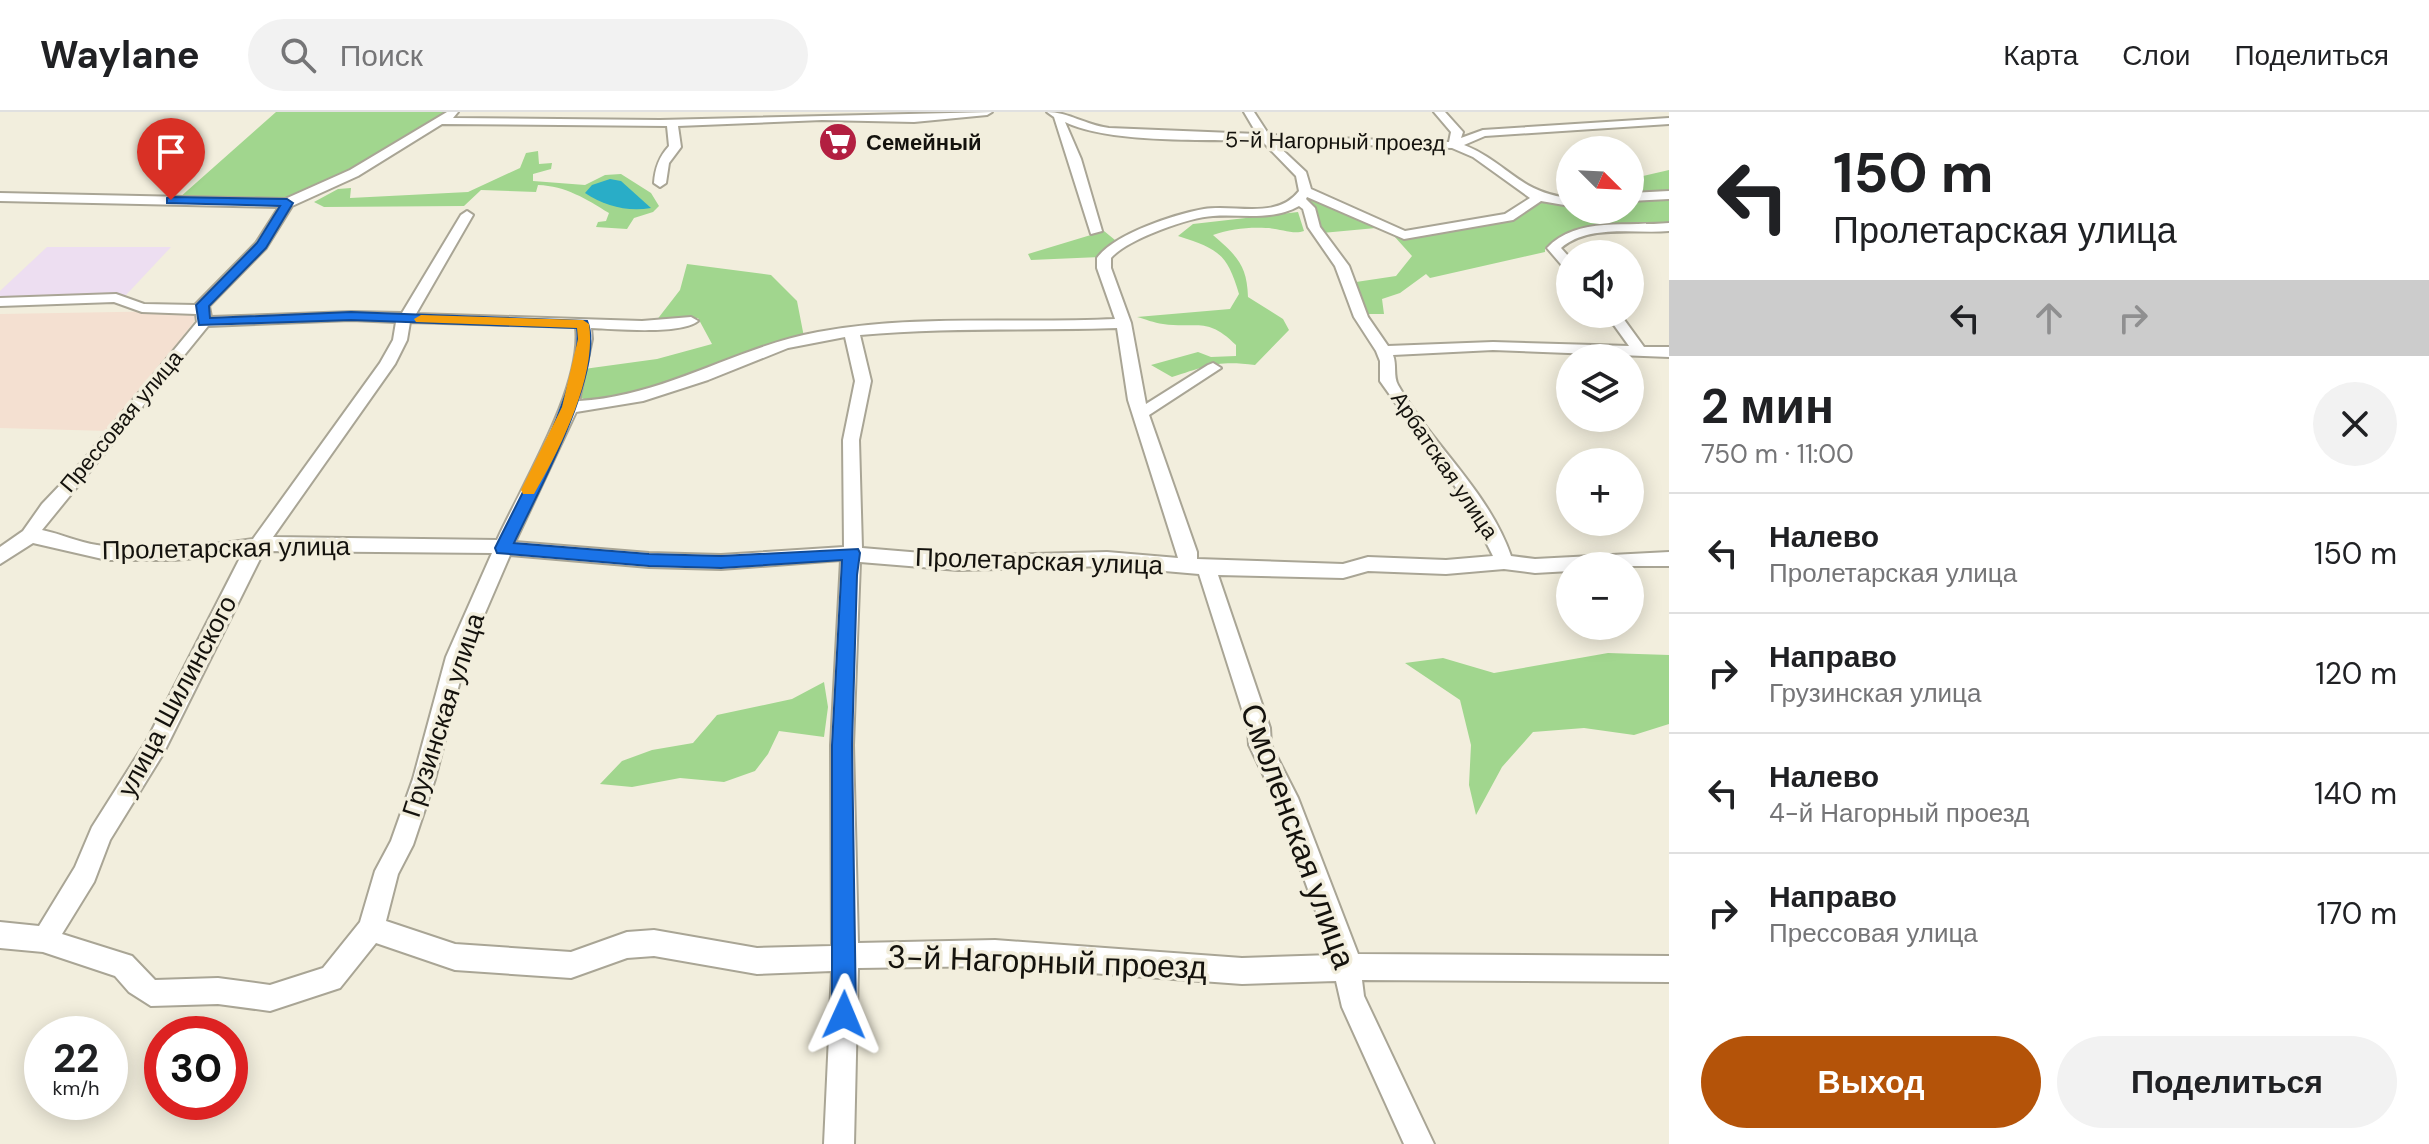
<!DOCTYPE html>
<html lang="ru">
<head>
<meta charset="utf-8">
<style>
	:root { --surface:#fff; --page:#f2f2f2; --text:#202124; --muted:#757577; --line:#e0e0e0; --accent:#b45309 }
	body { margin:0; font-family:"DM Sans",sans-serif; background:var(--page); color:var(--text); height:100vh; display:flex; flex-direction:column; font-size:30px; white-space:nowrap }
	* { box-sizing:border-box; margin:0 }
	p { font-size:26px; color:var(--muted) }
	.icon { flex:none; width:44px; height:44px; fill:none; stroke:currentColor; stroke-width:2; stroke-linecap:round; stroke-linejoin:round }
	.map { position:relative; flex:1; overflow:hidden }
	.sheet { display:flex; flex-direction:column; background:var(--surface); width:760px }
	.sheet>* { flex:none }
	.hud { background:#fff; color:var(--text); overflow:hidden }
	.needle { width:52px; rotate:114deg }
	.controls { position:absolute; left:1556px; top:24px; display:grid; gap:16px }
	.controls a { display:grid; place-items:center; width:88px; height:88px; border-radius:50%; background:var(--surface); box-shadow:0 4px 20px #0003; font-size:40px }
	.speed { position:absolute; left:24px; top:904px; display:flex; gap:16px; font-size:40px; font-weight:700; text-align:center }
	.speed>* { display:grid; place-content:center; width:104px; height:104px; border-radius:50%; background:var(--surface); box-shadow:0 4px 20px #0003; line-height:1 }
	.speed small { font-size:20px; font-weight:400 }
	.speed .limit { border:12px solid #d22; background:#fff; color:#111 }
	.pin { position:absolute; display:grid; place-items:center; width:68px; height:68px; color:#fff; margin:-82px -34px; border-radius:50% 50% 50% 0; rotate:-45deg; box-shadow:0 0 8px #0007 }
	.pin .icon { rotate:45deg }
	.me { position:absolute; width:88px; margin:-44px; rotate:1deg; stroke-linejoin:round; filter:drop-shadow(0 0 6px #0008) }
	.turn { display:flex; align-items:center; gap:28px; height:168px; padding:0 32px; font-size:36px }
	.turn .icon { width:104px; height:104px; stroke-width:2.5 }
	.turn b { display:block; font-size:56px; line-height:68px }
	.lanes { display:flex; align-items:center; height:76px; padding:0 32px; background:#0003; justify-content:center; gap:40px; direction:ltr }
	.lanes .off { opacity:.35 }
	.round { display:grid; place-items:center; flex:none; width:84px; height:84px; border-radius:42px; background:var(--page) }
	.overview { display:flex; align-items:center; justify-content:space-between; height:136px; padding:0 32px }
	h1 { font-size:48px; font-weight:700; line-height:60px }
	.action { display:flex; gap:16px; margin-top:auto; padding:16px 32px }
	.action a { flex:1; height:92px; border-radius:48px; background:var(--accent); color:#fff; font-size:32px; font-weight:700; line-height:92px; text-align:center }
	.action a+a { background:var(--page); color:var(--text) }
	ul { padding:0; list-style:none }
	li { display:flex; align-items:center; gap:24px; height:120px; padding:0 32px; border-top:2px solid var(--line) }
	li div { flex:1 }
	li b { display:block; font-size:30px }
	li em { font-style:normal }
	header { display:flex; align-items:center; gap:48px; box-sizing:border-box; height:112px; padding:0 40px; background:var(--surface); border-bottom:2px solid var(--line) }
	header strong { font-size:38px }
	nav { display:flex; gap:44px; margin-inline-start:auto; font-size:28px }
	.search { width:560px; height:72px; background:var(--page); display:flex; align-items:center; gap:20px; box-sizing:border-box; padding:0 28px; border-radius:44px; color:var(--muted); font-size:30px }
	main { display:flex; flex:1; min-height:0 }
	.map>svg:first-child { display:block }
	.commercial { fill:#f4e0d1 }
	.industrial { fill:#eddef1 }
	.green { fill:#a1d68e }
	.water { fill:#29adc7 }
	.lines { fill:none; stroke-linecap:round; stroke-linejoin:round }
	.minor-casing { stroke:#a9a595; stroke-width:4 }
	.minor { fill:#fff; fill-rule:evenodd }
	.route { fill:#1a73e8; stroke:#114b97; stroke-width:2 }
	.slow { fill:#f59e0b }
	.labels { text-anchor:middle; stroke-width:7; stroke-linejoin:round; paint-order:stroke }
	.far-street-label { font-size:22px; fill:#14120d; stroke:#f2eedd }
	.far-poi-label { font-size:22px; font-weight:bold; fill:#14120d; stroke:#f2eedd; text-anchor:start }
	.street-label { font-size:26px; fill:#14120d; stroke:#f2eedd }
	.near-street-label { font-size:32px; fill:#14120d; stroke:#f2eedd }
</style>
</head>
<body>
<header>
<strong>Waylane</strong>
<div class="search"><svg class="icon" aria-label="search" viewBox="0 0 24 24"><circle cx="10" cy="10" r="6"/><path d="M15 15l6 6"/></svg>Поиск</div>
<nav><a>Карта</a><a>Слои</a><a>Поделиться</a></nav>
</header>
<main>
<div class="map">
<svg width="1669" height="1032" viewBox="0 0 1669 1032">
	<rect width="100%" height="100%" fill="#f2eedd"/>
	<polygon class="commercial" points="176,199 195,203 194,210 108,319 0,316 0,202"/>
	<polygon class="industrial" points="47,135 171,135 126,183 0,187 0,179"/>
	<g class="green">
		<path d="M276,0h172c-50,31 -105,76 -164,86 -33,6 -71,1 -105,0z"/>
		<path d="M538,39l1,13 13,-1 -1,6 -18,5v7l52,4 20,-10 16,-1 30,19 8,13 -6,6 -19,6 -7,11 -31,-2 2,-5 8,-1 3,-8c-23,-14 -43,-27 -71,-28l-2,7 -55,-2 -17,16 -140,1 -10,-5 24,-13 13,-1 -1,10 118,-6 52,-24 6,-15z"/>
		<path d="M1669,58v55c-39,2 -94,-6 -124,23v4l-115,26 -4,-4 -26,19 -18,6 2,15h-17l-11,-32 40,-6 16,-20 -18,-20 14,2c39,-7 107,-9 134,-41l28,-4v17h60v-31z"/>
		<polygon points="1311,86 1351,101 1376,116 1322,121 1309,91"/>
		<path d="M1298,100l6,19c-11,4 -25,-3 -38,-3 -18,-1 -36,1 -53,7 24,21 34,30 35,62l35,22 6,11 -34,35c-38,-5 -48,1 -83,12l-21,-12 47,-13 13,5 25,-1v-11c-29,-29 -39,-16 -73,-21 -9,-1 -18,-5 -26,-7l93,-8 9,-15c-12,-41 -21,-45 -61,-58l15,-12z"/>
		<polygon points="1104,119 1115,128 1102,138 1100,145 1031,148 1028,142"/>
		<path d="M687,152l84,11 26,26 7,36c-36,12 -198,77 -225,60l5,-28 73,-10 55,-15 -14,-26 -42,3 24,-31z"/>
		<polygon points="1608,541 1669,543 1669,612 1634,623 1584,616 1533,620 1502,655 1476,703 1469,673 1471,633 1460,588 1405,551 1443,546 1494,561"/>
		<polygon points="824,570 828,595 824,625 779,619 768,642 755,659 724,670 680,666 632,675 600,672 622,649 652,638 693,631 717,603 792,587"/>
	</g>
	<path class="water" d="M610,67l11,2 30,27c-24,4 -46,-2 -66,-15l7,-8z"/>
	<g class="lines">
		<g class="minor-casing">
			<g id="minor">
				<path d="M447,0h11l-5,6 207,2 332,-8 -5,3 -73,7 -92,-2 -144,6 3,21 -12,16 -3,20 -6,4 -6,-4c1,-15 5,-26 15,-37l-2,-20 -225,-2 -84,52 -66,30 -26,42 -57,58 2,11 140,-5 51,1 59,-98 6,-4 6,4 -57,99 226,7 49,-4 7,4c-17,14 -83,8 -107,7l1,11 -13,62c86,-5 157,-54 239,-69 97,-18 199,-8 297,-13l-18,-51v-10c17,-24 78,-44 107,-49 31,-5 73,11 95,-18l-3,-15 -34,-35c-53,-2 -152,3 -197,-19l16,37 21,72 -11,3 -37,-117 -7,-5c21,0 39,13 62,16l148,6 -13,-22h10l15,23 159,7h21l2,-10 -17,-20h11l18,20 -2,6 22,-8 186,-12v6l-184,12 -21,9c43,17 55,48 106,53v8l-29,-5 -28,19 -109,19 -97,-42 -1,2 9,9 5,19 29,39 19,51 20,29 105,-4 136,4 -23,-32h14l24,33h25v10l-176,-7 -100,5c4,10 0,21 5,30 34,60 90,105 113,171l24,3 134,-7v14h-99v5l-35,2 -31,-4 -58,5 -78,-3 -25,7 -125,-3 52,153 1,17 27,53 60,156 311,2v26l-307,-2 2,16 70,148h-30l-62,-137 -6,-26 -94,3 -247,-18 -137,2 -4,176h-30l8,-173 -75,3 -103,-18 -27,2 -56,20 -116,-8 -79,-27 -36,45 -70,23 -52,-7 -67,2 -22,-14 -14,-16 -72,-24 -43,-4v-26l39,4 36,-59 17,-40 55,-87 95,-186 -69,6h-66l-74,-17 -33,21v-17l23,-16 19,-27 40,-42 115,-140 -1,-8 -54,-2 -28,-10 -114,4v-8l116,-4 28,10 51,1 61,-62 23,-36 -279,-6v-8l285,6 65,-29zM1274,30l178,6 21,9 57,41 -25,16 -100,17 -94,-42 -5,-17zM1299,94l4,3 5,18 27,39 19,51 22,34 4,10v20l84,118 29,57 -47,4 -78,-3 -25,7 -146,-5v-7l-48,-137 72,-47 -8,-5 -5,2 -62,39 -15,-81 -20,-55v-10c15,-18 78,-41 102,-42 29,-2 60,5 86,-10zM351,208l45,2 -3,18 -13,23 -127,176c-50,7 -106,15 -156,6 -19,-3 -36,-11 -55,-15l166,-204zM410,210l166,5c7,59 -54,158 -79,213l-224,-3 122,-173 12,-24zM1117,216l11,72 50,158 -71,-6 -149,4 -96,-8 -3,-108 12,-59 -11,-46c85,-8 172,-4 257,-7zM845,225l10,44 -12,59 1,107 -123,8 -72,-2 -134,-11 61,-130 67,-11 65,-21 80,-32zM264,439l228,2 -46,104 -33,122 -22,62 -16,30 -15,51 -37,46 -53,17 -52,-7 -63,2 -23,-24 -70,-22 32,-52 16,-42 53,-86zM510,443l139,12 72,2 120,-9 -10,185 1,201 -75,2 -103,-18 -27,2 -56,20 -116,-8 -69,-23 12,-47 15,-29 22,-66 31,-122zM860,450l98,8 149,-4 92,8 49,154 1,17 26,54 57,156 -90,3 -247,-18 -137,3 -5,-198z"/>
				<polygon points="1669,79 1669,87 1630,89 1630,81"/>
				<path d="M1669,111v8c-34,3 -80,-7 -108,17l9,10v12l-5,-1 -18,-21c29,-32 83,-21 122,-25z"/>
			</g>
		</g>
		<use href="#minor" class="minor"/>
	</g>
	<path class="route" d="M171,85l116,2 6,4 -27,45 -57,58 1,12 141,-6 236,9c20,46 -52,176 -73,222l135,11 72,2 137,-7 2,4 -3,22 -5,170 4,270 -4,9 -8,3 -9,-3 -3,-9v-270l10,-185 -121,8 -72,-2 -152,-13 -2,-5c25,-52 89,-165 82,-220l-226,-8 -152,5 -3,-20 61,-62 23,-37 -113,-3v-5z"/>
	<path class="slow" d="M421,203l162,5 6,4c8,52 -29,125 -55,170h-11l-2,-4 41,-83 16,-68 -1,-11 -161,-6 -2,-3z"/>
	<defs>
		<g id="supermarket-disc" transform="scale(2)"><circle r="9.5" fill="#b21f40" stroke="#f2eedd"/><path d="M-6-5.5h2.5l.6 2H6L4.5 2H-2.5L-4.4-4H-6ZM-1.5 3.2a1.3 1.3 0 1 0 .1 0ZM3 3.2a1.3 1.3 0 1 0 .1 0Z" fill="#fff"/></g>
	</defs>
	<g fill-rule="evenodd">
		<use href="#supermarket-disc" x="838" y="30"/>
	</g>
	<g class="labels">
		<g class="far-street-label">
			<text transform="translate(1335 29) rotate(1)" y="8">5-й Нагорный проезд</text>
			<text transform="translate(121 309) rotate(-50)" y="8">Прессовая улица</text>
			<text transform="translate(1445 353) rotate(56)" y="8">Арбатская улица</text>
		</g>
		<g class="far-poi-label">
			<text x="866" y="38">Семейный</text>
		</g>
		<g class="street-label">
			<text transform="translate(226 436) rotate(-1)" y="9">Пролетарская улица</text>
			<text transform="translate(1039 449) rotate(2)" y="9">Пролетарская улица</text>
			<text transform="translate(177 584) rotate(-62)" y="9">улица Шилинского</text>
			<text transform="translate(443 603) rotate(-72)" y="9">Грузинская улица</text>
		</g>
		<g class="near-street-label">
			<text transform="translate(1298 724) rotate(70)" y="11">Смоленская улица</text>
			<text transform="translate(1047 850) rotate(2)" y="11">3-й Нагорный проезд</text>
		</g>
	</g>
</svg>
<div class="controls">
<a><svg class="needle" viewBox="-14 -14 28 28"><path d="M0-13l5 13h-10z" fill="#e53935"/><path d="M0 13l5-13h-10z" fill="#757577"/></svg></a>
<a><svg class="icon" aria-label="sound" viewBox="0 0 24 24"><path d="M4 9h4l5-4v14l-5-4H4zM17 9q2 3 0 6"/></svg></a>
<a><svg class="icon" aria-label="layers" viewBox="0 0 24 24"><path d="M12 4l9 5-9 5-9-5zM3 14l9 5 9-5"/></svg></a>
<a>+</a>
<a>−</a>
</div>
<div class="speed"><div>22<small>km/h</small></div><div class="limit">30</div></div>
<div class="pin" style="left:171px;top:88px;background:#d93025"><svg class="icon" aria-label="arrive" viewBox="0 0 24 24"><path d="M6 21V4h12l-3 4 3 4H6"/></svg></div>
<svg class="me" style="left:844px;top:903px" viewBox="-20 -20 40 40"><path d="M0-17L14 15 0 8-14 15z" fill="#1a73e8" stroke="#fff" stroke-width="4"/></svg>
</div>
<section class="sheet">
<div class="hud">
<div class="turn"><svg class="icon" aria-label="left" viewBox="0 0 24 24"><path d="M17 20v-9H6M10 6l-5 5 5 5"/></svg><div><b>150 m</b>Пролетарская улица</div></div>
<div class="lanes"><svg class="icon" aria-label="left" viewBox="0 0 24 24"><path d="M17 20v-9H6M10 6l-5 5 5 5"/></svg><svg class="icon off" aria-label="ahead" viewBox="0 0 24 24"><path d="M12 20V5M6 11l6-6 6 6"/></svg><svg class="icon off" aria-label="right" viewBox="0 0 24 24"><path d="M7 20v-9h11M14 6l5 5-5 5"/></svg></div>
</div>
<div class="overview"><div><h1>2 мин</h1><p>750 m · 11:00</p></div><a class="round"><svg class="icon" aria-label="close" viewBox="0 0 24 24"><path d="M6 6l12 12M18 6L6 18"/></svg></a></div>
<ul>
<li><svg class="icon" aria-label="left" viewBox="0 0 24 24"><path d="M17 20v-9H6M10 6l-5 5 5 5"/></svg><div><b>Налево</b><p>Пролетарская улица</p></div><em>150 m</em></li>
<li><svg class="icon" aria-label="right" viewBox="0 0 24 24"><path d="M7 20v-9h11M14 6l5 5-5 5"/></svg><div><b>Направо</b><p>Грузинская улица</p></div><em>120 m</em></li>
<li><svg class="icon" aria-label="left" viewBox="0 0 24 24"><path d="M17 20v-9H6M10 6l-5 5 5 5"/></svg><div><b>Налево</b><p>4-й Нагорный проезд</p></div><em>140 m</em></li>
<li><svg class="icon" aria-label="right" viewBox="0 0 24 24"><path d="M7 20v-9h11M14 6l5 5-5 5"/></svg><div><b>Направо</b><p>Прессовая улица</p></div><em>170 m</em></li>
</ul>
<div class="action"><a>Выход</a><a>Поделиться</a></div>
</section>
</main>
</body>
</html>
